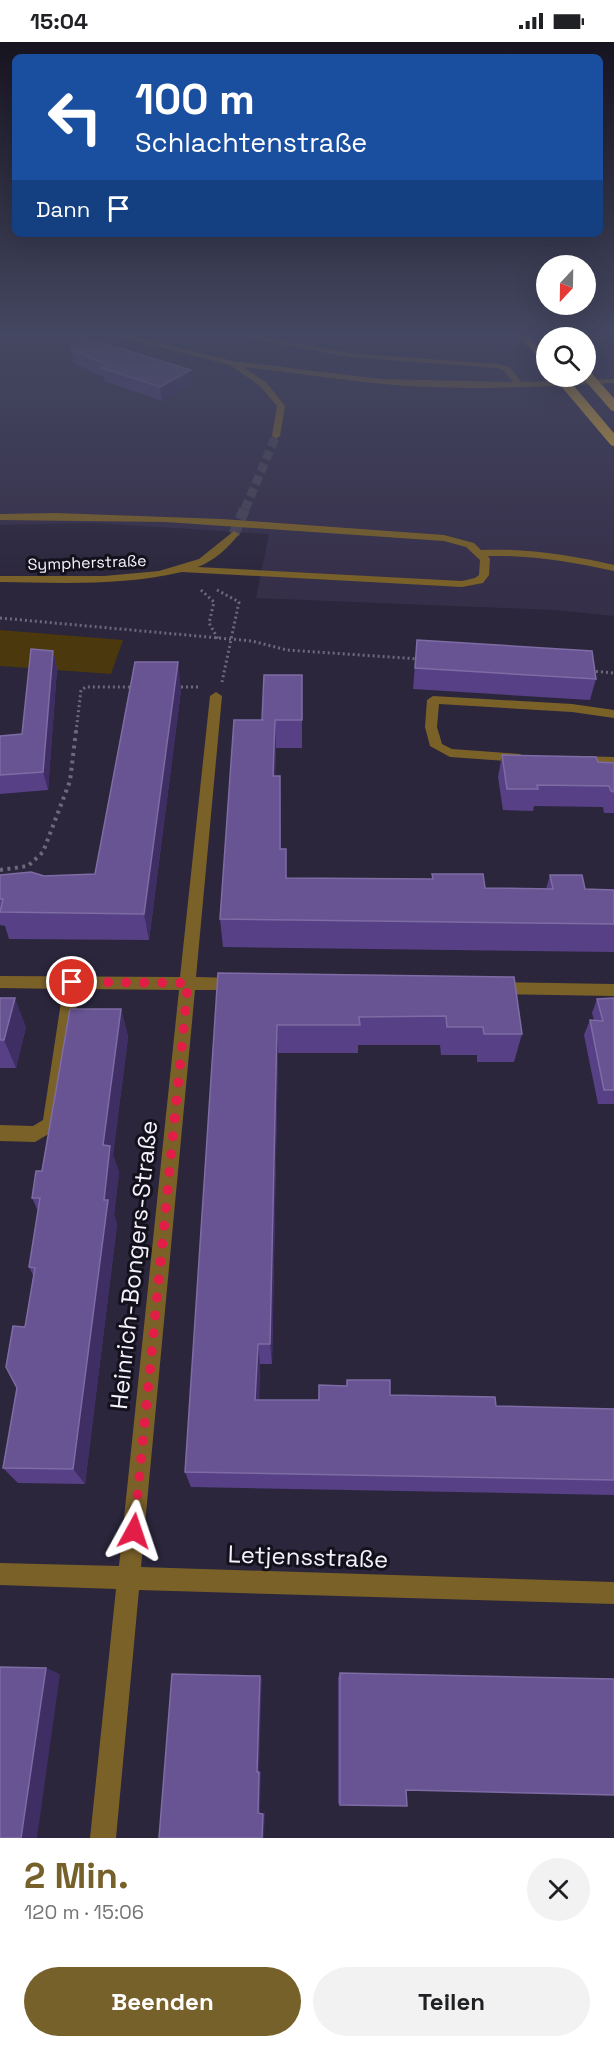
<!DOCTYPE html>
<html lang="de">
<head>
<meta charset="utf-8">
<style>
	:root { --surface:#fff; --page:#f2f2f2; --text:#202124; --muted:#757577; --accent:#77612b }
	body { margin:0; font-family:"Space Grotesk",sans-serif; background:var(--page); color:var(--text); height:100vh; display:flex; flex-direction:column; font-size:22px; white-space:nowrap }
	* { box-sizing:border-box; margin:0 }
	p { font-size:20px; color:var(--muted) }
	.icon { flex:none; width:33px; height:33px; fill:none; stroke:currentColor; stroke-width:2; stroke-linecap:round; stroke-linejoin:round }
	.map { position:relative; height:1796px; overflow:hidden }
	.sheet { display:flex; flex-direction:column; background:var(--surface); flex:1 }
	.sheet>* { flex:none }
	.top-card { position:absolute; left:12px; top:12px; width:591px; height:183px; border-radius:9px; box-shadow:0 6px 24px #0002; background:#1a4fa0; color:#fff; overflow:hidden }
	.needle { width:39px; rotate:202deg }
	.tools { position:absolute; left:536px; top:213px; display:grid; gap:12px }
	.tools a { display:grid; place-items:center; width:60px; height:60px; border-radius:50%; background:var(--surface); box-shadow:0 6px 24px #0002; font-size:30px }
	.pin { position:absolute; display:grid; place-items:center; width:51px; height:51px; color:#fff; margin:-26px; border:3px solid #fff; border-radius:50%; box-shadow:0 2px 6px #0007 }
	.me { position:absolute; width:66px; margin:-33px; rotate:5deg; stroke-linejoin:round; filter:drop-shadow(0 0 4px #0008) }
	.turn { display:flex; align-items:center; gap:21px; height:126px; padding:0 24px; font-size:27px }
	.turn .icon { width:78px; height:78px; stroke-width:2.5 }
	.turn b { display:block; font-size:42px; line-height:51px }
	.then { display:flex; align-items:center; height:57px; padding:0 24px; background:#0003; gap:12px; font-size:22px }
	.round { display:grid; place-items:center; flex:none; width:63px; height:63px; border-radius:32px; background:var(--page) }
	.headline { display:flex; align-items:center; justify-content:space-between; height:102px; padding:0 24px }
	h1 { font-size:36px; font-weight:700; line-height:45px; color:var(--accent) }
	.action { display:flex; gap:12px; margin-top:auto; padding:12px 24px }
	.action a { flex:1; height:69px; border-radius:36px; background:var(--accent); color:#fff; font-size:24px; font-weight:700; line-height:69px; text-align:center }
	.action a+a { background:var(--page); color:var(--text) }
	.status { display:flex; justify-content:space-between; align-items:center; height:42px; padding:0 30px; background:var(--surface); direction:ltr }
	.status svg { height:16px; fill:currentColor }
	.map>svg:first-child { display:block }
	.built { fill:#362f4a; fill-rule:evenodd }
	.green { fill:#4b380c }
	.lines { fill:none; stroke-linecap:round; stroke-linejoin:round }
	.minor-tunnel-far1 { stroke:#494559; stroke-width:9; stroke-dasharray:9 4.5; stroke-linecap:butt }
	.minor-tunnel { stroke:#494559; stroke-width:11; stroke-dasharray:11 5; stroke-linecap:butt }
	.path-far1 { stroke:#6d697b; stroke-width:3; stroke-dasharray:2 3; stroke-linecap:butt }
	.path { stroke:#6d697b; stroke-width:4; stroke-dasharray:3 4.5; stroke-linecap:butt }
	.minor { fill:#7a6128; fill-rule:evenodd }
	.highway { fill:#e0ad31; fill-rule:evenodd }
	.highway-bridge { stroke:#e0ad31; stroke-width:10 }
	.wall { fill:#574086 }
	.shaded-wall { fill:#3e2e63 }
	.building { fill:#685393; stroke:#7e6ca4; stroke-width:1.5 }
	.route { stroke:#e11d48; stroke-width:10; stroke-dasharray:0 18 }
	.labels { text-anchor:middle; stroke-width:6; stroke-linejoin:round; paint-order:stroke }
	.far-street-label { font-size:16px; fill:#f5f2fe; stroke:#13111b }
	.near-street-label { font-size:24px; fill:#f5f2fe; stroke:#13111b }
</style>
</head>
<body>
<div class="status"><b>15:04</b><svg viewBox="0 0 49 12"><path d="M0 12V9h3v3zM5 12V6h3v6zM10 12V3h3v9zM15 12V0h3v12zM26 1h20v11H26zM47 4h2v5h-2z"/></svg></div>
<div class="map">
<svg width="614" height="1796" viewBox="0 0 614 1796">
	<rect width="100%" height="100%" fill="#2b263c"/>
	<path class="built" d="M0,291h614v283l-59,-6 -299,-12 13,-64 -173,-11 -96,2zM546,296h39v38h-39z"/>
	<polygon class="green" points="0,588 123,598 111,632 0,624"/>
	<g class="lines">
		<polyline class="minor-tunnel-far1" points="245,467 276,394"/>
		<polyline class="minor-tunnel" points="234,492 245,466"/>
		<g class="path-far1">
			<polyline points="201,548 214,560 209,581 218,597"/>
			<polyline points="217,548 239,560 222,640"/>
			<polyline points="0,576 252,599 287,608 419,617"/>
			<polyline points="591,629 614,631"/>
			<polyline points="176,645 198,645"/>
			<polyline points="76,690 81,648 86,645 135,645"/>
		</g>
		<polyline class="path" points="0,828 28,824 43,810 70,739 76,689"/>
		<g class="minor">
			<path d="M105,291h13l115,28 147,18 133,3 -9,-11 -7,-3 -148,-11 -123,-24h16l107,20 149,11 12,3 11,15 93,-3v4c-69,4 -137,7 -206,3 -55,-4 -110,-13 -165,-19l23,15 19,24 -5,30 -4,3 -4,-3 5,-30 -17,-20 -30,-21z"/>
			<path d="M56,471l166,6 222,16 30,8 7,7c45,-2 89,5 133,15v6c-42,-9 -83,-16 -126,-15l2,3 -1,16 -6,8 -21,4 -280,-15c-60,14 -121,11 -182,10v-6h104l55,-5 40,-12 35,-28 5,3c-11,14 -24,26 -41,33l264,14 13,-3 4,-3 1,-15 -14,-13 -22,-6 -278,-19 -166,-2v-6z"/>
			<polygon points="216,650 222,654 196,935 237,936 242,938 245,942 242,946 237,948 195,948 141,1525 614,1540 614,1562 139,1548 116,1796 90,1796 116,1547 0,1543 0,1521 119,1524 179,948 79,947 57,1087 35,1100 0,1099 0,1083 33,1084 43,1078 63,947 0,946 0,934 180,935 210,654"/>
			<polygon points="433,654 572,662 614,668 614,676 572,670 439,662 437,685 442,702 452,707 520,712 526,716 520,720 450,715 430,704 425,685 427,658"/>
			<polygon points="577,714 614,715 614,723 572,721 571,718 572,715"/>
			<polygon points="495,940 614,942 614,954 495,952 489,950 487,946 489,942"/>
		</g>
		<g class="highway">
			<polygon points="516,291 526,291 546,314 546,323"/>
			<polygon points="544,291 554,291 557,296 548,296"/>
		</g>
		<g class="highway-bridge">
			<polyline points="585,331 614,364"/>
			<polyline points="559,334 614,399"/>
		</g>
	</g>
	<g class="wall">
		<polygon points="71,307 191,328 192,341 162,359 104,339 104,335 73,321"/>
		<polygon points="417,598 596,637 590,658 413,647"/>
		<polygon points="53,609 57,627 48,748 0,752 0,694 22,692"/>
		<polygon points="302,633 302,706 276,706 275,734 281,762 281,807 287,836 432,837 432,832 485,846 546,847 550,833 585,847 614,848 614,910 223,905 220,877 262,678"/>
		<polygon points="181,648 149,898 9,897 5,884 0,883 0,833 44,834 95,832"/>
		<polygon points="502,713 598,720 614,721 614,771 604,771 603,765 534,764 533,769 503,768 498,735"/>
		<polygon points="218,931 514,935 522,992 514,1020 477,1020 477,1013 441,1013 440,1003 358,1003 358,1011 278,1011 272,1322 260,1322 259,1358 318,1358 319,1343 347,1344 347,1338 390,1353 496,1364 614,1367 614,1453 191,1445 185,1430"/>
		<polygon points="0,956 26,985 16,1026 0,1026"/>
		<polygon points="614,956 614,1062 598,1062 584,993 590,978 594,978 592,971 597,957"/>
		<polygon points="121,967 128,995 113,1113 119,1130 114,1173 117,1182 85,1442 18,1441 3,1426 17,1346 34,1235 29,1225 38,1169 32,1156 42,1129"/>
		<polygon points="340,1631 406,1748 340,1763 338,1761 338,1636"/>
	</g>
	<g class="shaded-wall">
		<polygon points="191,328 192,341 162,359 160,345"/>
		<polygon points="53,609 57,627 48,748 43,730"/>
		<polygon points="178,620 181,648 149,898 144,872"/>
		<polygon points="275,678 276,706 274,762 273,734"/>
		<polygon points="280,734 281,762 280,835"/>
		<polygon points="15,956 26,985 16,1026 4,998"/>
		<polygon points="121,967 128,995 113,1113 119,1130 114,1173 117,1182 85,1442 73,1427 104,1158 103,1103"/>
		<polygon points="277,983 278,1011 272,1322 270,1302"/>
		<polygon points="258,1302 260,1322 258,1375 255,1358"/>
		<polygon points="46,1626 60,1632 37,1796 21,1796"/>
		<polygon points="260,1634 262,1637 259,1729 257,1730"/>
		<polygon points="259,1730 261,1730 260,1770 258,1771"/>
		<polygon points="265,1770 264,1796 262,1796 263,1772"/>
	</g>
	<g class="building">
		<polygon points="77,293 191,328 160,345 102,326 107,323 71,307"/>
		<polygon points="417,598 592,609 596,637 415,626"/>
		<polygon points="31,607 53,609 43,730 0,733 0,694 22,692"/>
		<polygon points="135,620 178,620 144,872 0,870 3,857 0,857 0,833 31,830 44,834 95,832"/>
		<polygon points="264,633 302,633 302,678 275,678 273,734 280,734 280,807 286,807 286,836 433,837 432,832 483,832 485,846 553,847 550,833 582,833 585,847 614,848 614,882 220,877 234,678 264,678 262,678"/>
		<polygon points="502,713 596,715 598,720 614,721 614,750 611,749 609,744 537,743 538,747 507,747"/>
		<polygon points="218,931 514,935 522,992 484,992 483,985 447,985 446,974 359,975 360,983 277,983 270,1302 258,1302 255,1358 319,1358 319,1343 347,1344 347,1338 390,1338 390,1353 495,1355 496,1364 614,1367 614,1438 185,1430"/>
		<polygon points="0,956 15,956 4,998 0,998"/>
		<polygon points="614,956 614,1048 604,1048 590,978 603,979 597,957"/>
		<polygon points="70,967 121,967 103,1103 110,1104 104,1158 108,1158 73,1427 3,1426 17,1346 6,1325 13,1284 25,1285 35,1226 29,1225 40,1156 32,1156 36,1129 42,1129"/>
		<polygon points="0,1625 46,1626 21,1796 0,1796"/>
		<polygon points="340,1631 614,1637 614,1753 406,1748 407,1764 340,1763"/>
		<polygon points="172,1632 260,1634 257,1730 259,1730 258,1771 263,1772 262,1796 159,1796"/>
	</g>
	<linearGradient id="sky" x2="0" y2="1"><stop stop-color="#181521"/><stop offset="0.54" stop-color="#444761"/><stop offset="1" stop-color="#444761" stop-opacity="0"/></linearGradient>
	<rect width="614" height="542" fill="url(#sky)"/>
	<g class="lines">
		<polyline class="route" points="72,940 188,941 134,1489"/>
	</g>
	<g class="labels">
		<g class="far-street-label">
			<text transform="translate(87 520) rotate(-2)" y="6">Sympherstraße</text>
		</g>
		<g class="near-street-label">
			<text transform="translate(134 1223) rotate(-84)" y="8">Heinrich-Bongers-Straße</text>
			<text transform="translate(308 1515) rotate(2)" y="8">Letjensstraße</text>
		</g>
	</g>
</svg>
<div class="tools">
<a><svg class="needle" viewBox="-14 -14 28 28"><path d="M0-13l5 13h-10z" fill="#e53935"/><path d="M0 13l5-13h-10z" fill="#757577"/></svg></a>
<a><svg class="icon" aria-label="search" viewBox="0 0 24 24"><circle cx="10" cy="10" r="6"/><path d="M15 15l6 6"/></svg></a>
</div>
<div class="pin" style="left:72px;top:940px;background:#d93025"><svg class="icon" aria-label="arrive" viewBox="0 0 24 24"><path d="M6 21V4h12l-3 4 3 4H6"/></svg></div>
<svg class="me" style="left:134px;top:1489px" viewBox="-20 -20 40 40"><path d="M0-17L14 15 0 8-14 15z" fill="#e11d48" stroke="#fff" stroke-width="4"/></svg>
<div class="top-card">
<div class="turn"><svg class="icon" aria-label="left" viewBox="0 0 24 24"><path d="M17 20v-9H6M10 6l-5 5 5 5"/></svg><div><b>100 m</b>Schlachtenstraße</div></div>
<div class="then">Dann<svg class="icon" aria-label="arrive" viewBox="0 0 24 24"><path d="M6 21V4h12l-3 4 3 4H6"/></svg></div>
</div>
</div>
<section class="sheet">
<div class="headline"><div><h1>2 Min.</h1><p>120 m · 15:06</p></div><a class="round"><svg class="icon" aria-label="close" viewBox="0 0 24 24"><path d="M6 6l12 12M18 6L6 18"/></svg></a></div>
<div class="action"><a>Beenden</a><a>Teilen</a></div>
</section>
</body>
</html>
